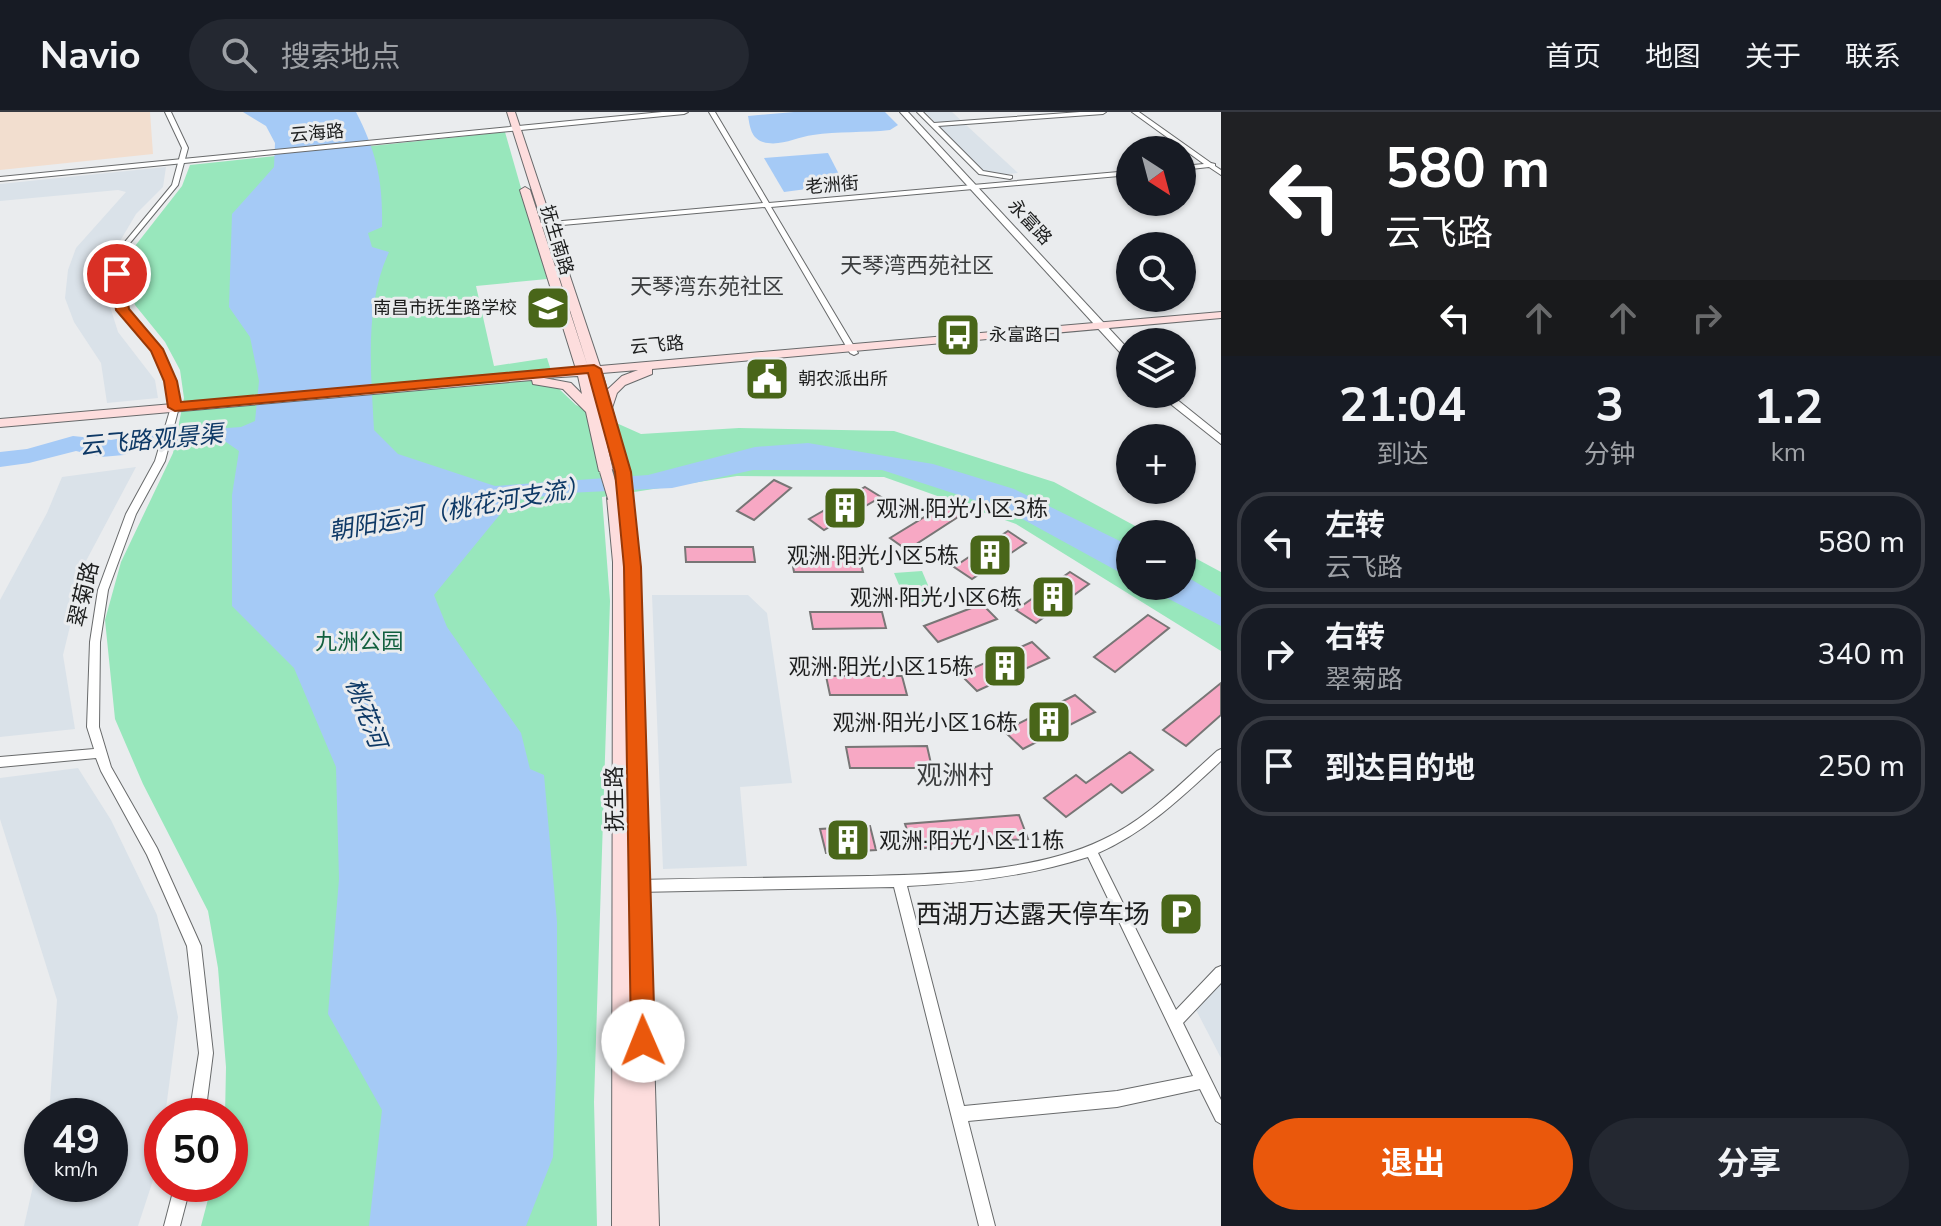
<!DOCTYPE html>
<html lang="zh">
<head>
<meta charset="utf-8">
<style>
	:root { --surface:#171b24; --page:#242831; --text:#f1f3f6; --muted:#9ea1a6; --line:#363941; --accent:#ea580c }
	body { margin:0; font-family:"Nunito Sans","Noto Sans SC",sans-serif; background:var(--page); color:var(--text); height:100vh; display:flex; flex-direction:column; font-size:30px; white-space:nowrap }
	* { box-sizing:border-box; margin:0 }
	p { font-size:26px; color:var(--muted) }
	.icon { flex:none; width:44px; height:44px; fill:none; stroke:currentColor; stroke-width:2; stroke-linecap:round; stroke-linejoin:round }
	.map { position:relative; flex:1; overflow:hidden }
	.panel { display:flex; flex-direction:column; background:var(--surface); width:720px }
	.panel>* { flex:none }
	.guide { background:#202124; color:#fff; overflow:hidden }
	.needle { width:52px; rotate:144deg }
	.controls { position:absolute; left:1116px; top:24px; display:grid; gap:16px }
	.controls a { display:grid; place-items:center; width:80px; height:80px; border-radius:50%; background:var(--surface); box-shadow:0 2px 6px #0004; font-size:40px }
	.speed { position:absolute; left:24px; top:986px; display:flex; gap:16px; font-size:40px; font-weight:700; text-align:center }
	.speed>* { display:grid; place-content:center; width:104px; height:104px; border-radius:50%; background:var(--surface); box-shadow:0 2px 6px #0004; line-height:1 }
	.speed small { font-size:20px; font-weight:400 }
	.speed .limit { border:12px solid #d22; background:#fff; color:#111 }
	.pin { position:absolute; display:grid; place-items:center; width:68px; height:68px; color:#fff; margin:-34px; border:4px solid #fff; border-radius:50%; box-shadow:0 2px 8px #0007 }
	.me { position:absolute; width:88px; margin:-44px; rotate:359deg; stroke-linejoin:round; filter:drop-shadow(0 0 6px #0008) }
	.turn { display:flex; align-items:center; gap:28px; height:168px; padding:0 32px; font-size:36px }
	.turn .icon { width:104px; height:104px; stroke-width:2.5 }
	.turn b { display:block; font-size:56px; line-height:68px }
	.lanes { display:flex; align-items:center; height:76px; padding:0 32px; background:#0003; justify-content:center; gap:40px; direction:ltr }
	.lanes .off { opacity:.35 }
	.eta { display:flex; justify-content:space-evenly; align-items:center; height:136px; text-align:center }
	.eta b { font-size:48px; font-weight:700; line-height:56px }
	.cta { display:flex; gap:16px; margin-top:auto; padding:16px 32px }
	.cta a { flex:1; height:92px; border-radius:48px; background:var(--accent); color:#fff; font-size:32px; font-weight:700; line-height:92px; text-align:center }
	.cta a+a { background:var(--page); color:var(--text) }
	ul { padding:0; list-style:none }
	li { display:flex; align-items:center; gap:24px; height:100px; margin:0 16px 12px; padding:0 16px; border:4px solid var(--line); border-radius:32px }
	li div { flex:1 }
	li b { display:block; font-size:30px }
	li em { font-style:normal }
	header { display:flex; align-items:center; gap:48px; box-sizing:border-box; height:112px; padding:0 40px; background:var(--surface); border-bottom:2px solid var(--line) }
	header strong { font-size:38px }
	nav { display:flex; gap:44px; margin-inline-start:auto; font-size:28px }
	.search { width:560px; height:72px; background:var(--page); display:flex; align-items:center; gap:20px; box-sizing:border-box; padding:0 28px; border-radius:44px; color:var(--muted); font-size:30px }
	main { display:flex; flex:1; min-height:0 }
	.map>svg:first-child { display:block }
	.built { fill:#dae2e9 }
	.industrial { fill:#f2decf }
	.green { fill:#98e7bc }
	.water { fill:#a5caf6 }
	.building { fill:#f7a8c4; stroke:#787676; stroke-width:2 }
	.lines { fill:none; stroke-linecap:round; stroke-linejoin:round }
	.minor-casing { stroke:#686a6b; stroke-width:2 }
	.tertiary-casing { stroke:#686a6b; stroke-width:2 }
	.secondary-casing { stroke:#686a6b; stroke-width:2 }
	.minor { fill:#fff; fill-rule:evenodd }
	.tertiary { fill:#fff; fill-rule:evenodd }
	.secondary { fill:#fddddd; fill-rule:evenodd }
	.secondary-bridge-casing { stroke:#686a6b; stroke-width:14; stroke-linecap:butt }
	.secondary-bridge { stroke:#fddddd; stroke-width:12 }
	.route { fill:#ea580c; stroke:#983908; stroke-width:2 }
	.labels { text-anchor:middle; stroke-width:6; stroke-linejoin:round; paint-order:stroke }
	.far-street-label { font-size:18px; fill:#1d1e1e; stroke:#eaecee }
	.far-poi-label { font-size:18px; fill:#1d1e1e; stroke:#eaecee; text-anchor:start }
	.far-quarter-label { font-size:22px; fill:#3c3e3f; stroke:#eaecee }
	.poi-label { font-size:22px; fill:#1d1e1e; stroke:#eaecee; text-anchor:end }
	.street-label { font-size:22px; fill:#1d1e1e; stroke:#eaecee }
	.park-label { font-size:22px; fill:#12603f; stroke:#eaecee }
	.water-label { font-size:24px; font-style:italic; fill:#0e3966; stroke:#eaecee }
	.quarter-label { font-size:26px; fill:#3c3e3f; stroke:#eaecee }
	.near-poi-label { font-size:26px; fill:#1d1e1e; stroke:#eaecee; text-anchor:end }
</style>
</head>
<body>
<header>
<strong>Navio</strong>
<div class="search"><svg class="icon" aria-label="search" viewBox="0 0 24 24"><circle cx="10" cy="10" r="6"/><path d="M15 15l6 6"/></svg>搜索地点</div>
<nav><a>首页</a><a>地图</a><a>关于</a><a>联系</a></nav>
</header>
<main>
<div class="map">
<svg width="1221" height="1114" viewBox="0 0 1221 1114">
	<rect width="100%" height="100%" fill="#eaecee"/>
	<g class="built">
		<polygon points="925,0 952,0 1018,61 998,63 983,59"/>
		<polygon points="166,55 163,75 136,102 113,141 104,175 118,220 155,268 158,286 107,291 101,251 74,210 65,186 68,158 76,136 126,80 118,78 0,89 0,72"/>
		<polygon points="136,355 86,449 63,543 75,617 0,625 0,488 47,401 62,365"/>
		<polygon points="652,483 748,483 767,501 792,671 740,675 747,754 663,757"/>
		<polygon points="78,656 111,708 157,803 178,905 165,1004 162,1004 159,1050 138,1114 24,1114 42,1034 42,1072 110,1072 110,1004 49,1004 57,888 0,707 0,666"/>
		<polygon points="1221,866 1221,946 1194,894"/>
	</g>
	<polygon class="industrial" points="0,0 150,0 153,42 0,58"/>
	<g class="green">
		<polygon points="505,20 547,167 476,174 494,254 547,246 556,274 576,293 641,322 739,316 894,319 1054,370 1150,422 1130,422 1130,474 1182,474 1182,439 1221,460 1221,539 1016,412 884,365 737,364 602,385 610,489 594,990 597,1114 201,1114 212,1072 230,1072 230,1004 225,1004 226,955 218,856 208,799 143,672 115,607 105,508 121,450 173,341 184,286 180,258 165,230 135,193 128,163 128,143 182,74 190,53"/>
		<polygon points="922,459 936,492 908,494 894,461"/>
	</g>
	<g class="water">
		<path d="M243,0h113c21,41 27,70 26,115l-14,6 4,14 17,5c-25,53 -18,120 -15,178l24,24 97,32 153,-11 107,-28 53,-4 125,21 81,25 116,57v32l-122,-67 -126,-41h-129l-81,18 -105,5 -56,8 -77,94 13,32 74,106 9,36 14,6 13,147v131l-4,104 -27,69h-157l13,-116 -54,-96 11,-135 -3,-112 -42,-99 -62,-62v-111l7,-44 -13,-9 -84,5 -18,8 -23,2 -25,-6 -47,12 -29,4v-15l27,-3 46,-13 38,4 34,-6 96,-7 14,-6 4,-40 -9,-44 -21,-30 3,-93 42,-47 1,-24 -9,-17z"/>
		<path d="M794,0h91l13,13 -8,5c-25,3 -53,1 -77,5 -16,2 -33,12 -50,7 -12,-4 -13,-15 -15,-26z"/>
		<polygon points="828,41 844,72 784,80 764,46"/>
		<polygon points="1182,462 1221,485 1221,514 1144,474 1182,474"/>
	</g>
	<g class="building">
		<polygon points="774,368 791,376 754,408 737,399"/>
		<polygon points="865,375 881,385 824,418 809,407"/>
		<polygon points="944,393 961,403 907,438 890,426"/>
		<polygon points="1008,419 1026,431 972,467 954,455"/>
		<polygon points="685,435 753,435 755,450 686,450"/>
		<polygon points="791,444 859,444 863,460 794,460"/>
		<polygon points="1070,460 1089,472 1036,511 1016,498"/>
		<polygon points="982,492 997,507 938,530 924,514"/>
		<polygon points="810,500 882,500 886,516 813,517"/>
		<polygon points="1148,503 1169,516 1115,560 1094,545"/>
		<polygon points="1032,530 1049,546 977,579 960,562"/>
		<polygon points="826,564 902,564 907,583 830,583"/>
		<polygon points="1221,571 1221,603 1186,634 1163,618"/>
		<polygon points="1075,583 1095,600 1023,637 1004,619"/>
		<polygon points="927,634 932,656 850,656 846,635"/>
		<polygon points="1130,640 1153,658 1122,681 1111,672 1066,705 1044,686 1076,663 1086,671"/>
		<polygon points="1019,703 1028,727 962,731 963,733 913,737 905,712"/>
		<polygon points="870,714 876,738 826,741 820,717"/>
	</g>
	<g class="lines">
		<g class="minor-casing">
			<g id="minor">
				<polygon points="165,0 171,0 188,36 178,73 130,131 121,162 126,198 161,237 174,269 179,295 165,349 136,402 108,478 100,530 99,615 111,655 157,736 201,834 213,941 205,1004 189,1004 199,941 187,834 147,743 101,659 96,646 0,655 0,645 94,637 87,615 90,530 98,478 126,402 155,349 171,295 166,269 153,238 118,198 113,162 124,131 172,73 182,36"/>
				<polygon points="709,0 715,0 769,91 1130,59 1130,63 771,95 858,241 854,243 850,241 765,95 540,115 537,113 540,111 763,91"/>
				<polygon points="917,0 923,0 934,11 1080,0 1106,0 1103,2 938,14 983,59 1012,64 1012,66 1010,67 979,62"/>
				<polygon points="1132,0 1139,0 1211,51 1215,52 1215,54 1221,58 1221,63 1209,55 1182,58 1182,54 1204,52"/>
				<path d="M1221,637v12c-38,35 -75,71 -123,92l78,157 40,-42 5,-2v17l-38,40 38,77v24l-5,-3 -16,-32 -83,18 -149,14 27,105h-16l-85,-339 -257,5 -5,-2 -2,-4 2,-4 5,-2c77,-2 154,-2 231,-4 74,-2 167,-4 234,-36 44,-20 79,-57 115,-89zM1088,745l105,219 -76,15 -153,15 -57,-220c61,-3 122,-10 181,-29z"/>
				<polygon points="175,1072 191,1072 180,1114 164,1114"/>
			</g>
		</g>
		<g class="tertiary-casing">
			<g id="tertiary">
				<polygon points="662,0 688,0 684,2 0,69 0,65"/>
				<polygon points="900,0 908,0 1130,239 1130,248 1126,247"/>
				<polygon points="1158,282 1170,282 1221,323 1221,332"/>
			</g>
		</g>
		<g class="secondary-casing">
			<path id="secondary" d="M507,0h8l85,254 621,-54v6l-569,51v5l-27,11 -8,8 -5,15 19,74 9,85 19,659h-47l1,-664 -6,-64 7,-4 6,3 -29,-123 22,97 -7,4 -7,-4 -13,-59 -23,-23 -30,-5 -1,-4 -532,47v-8l576,-50 -56,-179 5,-3 5,3 58,177zM638,258l-16,6 -15,14 -5,-17zM578,264l4,18 -11,-11 -27,-5z"/>
		</g>
		<use href="#minor" class="minor"/>
		<use href="#tertiary" class="tertiary"/>
		<use href="#secondary" class="secondary"/>
		<g class="secondary-bridge-casing">
			<polyline id="secondary-bridge" points="606,359 614,386"/>
		</g>
		<use href="#secondary-bridge" class="secondary-bridge"/>
	</g>
	<polygon class="route" points="117,158 123,162 129,197 163,237 177,269 181,290 594,253 601,257 631,360 641,455 655,929 652,937 643,940 635,937 631,929 624,455 615,360 588,261 175,299 168,295 164,269 151,239 116,198 111,162"/>
	<defs>
		<g id="school-square" transform="scale(2.3)"><rect x="-9" y="-9" width="18" height="18" rx="4" fill="#496619" stroke="#eaecee"/><path d="M0-5L7-2L0 1L-7-2ZM-4 1L0 2.5L4 1V4Q0 6-4 4Z" fill="#fff"/></g>
		<g id="bus-square" transform="scale(2.3)"><rect x="-9" y="-9" width="18" height="18" rx="4" fill="#496619" stroke="#eaecee"/><path d="M-5-6H5V4H4V6H2V4H-2V6H-4V4H-5ZM-3.5-4V0h7V-4ZM-3.5 1.2v1.5H-2V1.2ZM2 1.2v1.5H3.5V1.2Z" fill="#fff"/></g>
		<g id="civic-square" transform="scale(2.3)"><rect x="-9" y="-9" width="18" height="18" rx="4" fill="#496619" stroke="#eaecee"/><path d="M-.6-6.5H3V-4.5H.6V-3L4-1V1h2V6H-6V1h2V-1L-.6-3ZM-1.2 2.5V6h2.4V2.5Z" fill="#fff"/></g>
		<g id="building-square" transform="scale(2.3)"><rect x="-9" y="-9" width="18" height="18" rx="4" fill="#496619" stroke="#eaecee"/><path d="M-4-6H4V6H1V3H-1V6H-4ZM-2.5-4.3h1.7v1.8h-1.7ZM.8-4.3h1.7v1.8H.8ZM-2.5-1h1.7V.8h-1.7ZM.8-1h1.7V.8H.8Z" fill="#fff"/></g>
		<g id="parking-square" transform="scale(2.3)"><rect x="-9" y="-9" width="18" height="18" rx="4" fill="#496619" stroke="#eaecee"/><path d="M-3.5-5.5H1a3.5 3.5 0 0 1 0 7H-1V5.5H-3.5ZM-1-3.4V-.6H.8a1.4 1.4 0 0 0 0-2.8Z" fill="#fff"/></g>
	</defs>
	<g fill-rule="evenodd">
		<use href="#school-square" x="548" y="196"/>
		<use href="#bus-square" x="958" y="223"/>
		<use href="#civic-square" x="767" y="267"/>
		<use href="#building-square" x="845" y="396"/>
		<use href="#building-square" x="990" y="443"/>
		<use href="#building-square" x="1053" y="485"/>
		<use href="#building-square" x="1005" y="554"/>
		<use href="#building-square" x="1049" y="610"/>
		<use href="#building-square" x="848" y="728"/>
		<use href="#parking-square" x="1181" y="802"/>
	</g>
	<g class="labels">
		<g class="far-street-label">
			<text transform="translate(317 21) rotate(-5)" y="6">云海路</text>
			<text transform="translate(832 73) rotate(-5)" y="6">老洲街</text>
			<text transform="translate(1030 110) rotate(47)" y="6">永富路</text>
			<text transform="translate(557 128) rotate(73)" y="6">抚生南路</text>
			<text transform="translate(657 233) rotate(-5)" y="6">云飞路</text>
		</g>
		<g class="far-poi-label">
			<text x="517" y="202" text-anchor="end">南昌市抚生路学校</text>
			<text x="989" y="229">永富路口</text>
			<text x="798" y="273">朝农派出所</text>
		</g>
		<g class="far-quarter-label">
			<text x="917" y="161">天琴湾西苑社区</text>
			<text x="707" y="182">天琴湾东苑社区</text>
		</g>
		<g class="poi-label">
			<text x="876" y="404" text-anchor="start">观洲·阳光小区3栋</text>
			<text x="959" y="451">观洲·阳光小区5栋</text>
			<text x="1022" y="493">观洲·阳光小区6栋</text>
			<text x="974" y="562">观洲·阳光小区15栋</text>
			<text x="1018" y="618">观洲·阳光小区16栋</text>
			<text x="879" y="736" text-anchor="start">观洲·阳光小区11栋</text>
		</g>
		<g class="street-label">
			<text transform="translate(83 482) rotate(-77)" y="8">翠菊路</text>
			<text transform="translate(614 687) rotate(-91)" y="8">抚生路</text>
		</g>
		<g class="park-label">
			<text x="359" y="537">九洲公园</text>
		</g>
		<g class="water-label">
			<text transform="translate(151 328) rotate(-5)" y="8">云飞路观景渠</text>
			<text transform="translate(459 397) rotate(-10)" y="8">朝阳运河（桃花河支流）</text>
			<text transform="translate(366 601) rotate(69)" y="8">桃花河</text>
		</g>
		<g class="quarter-label">
			<text x="955" y="672">观洲村</text>
		</g>
		<g class="near-poi-label">
			<text x="1150" y="811">西湖万达露天停车场</text>
		</g>
	</g>
</svg>
<div class="controls">
<a><svg class="needle" viewBox="-14 -14 28 28"><path d="M0-13l5 13h-10z" fill="#e53935"/><path d="M0 13l5-13h-10z" fill="#9ea1a6"/></svg></a>
<a><svg class="icon" aria-label="search" viewBox="0 0 24 24"><circle cx="10" cy="10" r="6"/><path d="M15 15l6 6"/></svg></a>
<a><svg class="icon" aria-label="layers" viewBox="0 0 24 24"><path d="M12 4l9 5-9 5-9-5zM3 14l9 5 9-5"/></svg></a>
<a>+</a>
<a>−</a>
</div>
<div class="speed"><div>49<small>km/h</small></div><div class="limit">50</div></div>
<div class="pin" style="left:117px;top:162px;background:#d93025"><svg class="icon" aria-label="arrive" viewBox="0 0 24 24"><path d="M6 21V4h12l-3 4 3 4H6"/></svg></div>
<svg class="me" style="left:643px;top:929px" viewBox="-20 -20 40 40"><circle r="19" fill="#fff"/><path d="M0-13L10 11 0 6-10 11z" fill="#ea580c"/></svg>
</div>
<section class="panel">
<div class="guide">
<div class="turn"><svg class="icon" aria-label="left" viewBox="0 0 24 24"><path d="M17 20v-9H6M10 6l-5 5 5 5"/></svg><div><b>580 m</b>云飞路</div></div>
<div class="lanes"><svg class="icon" aria-label="left" viewBox="0 0 24 24"><path d="M17 20v-9H6M10 6l-5 5 5 5"/></svg><svg class="icon off" aria-label="ahead" viewBox="0 0 24 24"><path d="M12 20V5M6 11l6-6 6 6"/></svg><svg class="icon off" aria-label="ahead" viewBox="0 0 24 24"><path d="M12 20V5M6 11l6-6 6 6"/></svg><svg class="icon off" aria-label="right" viewBox="0 0 24 24"><path d="M7 20v-9h11M14 6l5 5-5 5"/></svg></div>
</div>
<div class="eta">
<div><b>21:04</b><p>到达</p></div>
<div><b>3</b><p>分钟</p></div>
<div><b>1.2</b><p>km</p></div>
</div>
<ul>
<li><svg class="icon" aria-label="left" viewBox="0 0 24 24"><path d="M17 20v-9H6M10 6l-5 5 5 5"/></svg><div><b>左转</b><p>云飞路</p></div><em>580 m</em></li>
<li><svg class="icon" aria-label="right" viewBox="0 0 24 24"><path d="M7 20v-9h11M14 6l5 5-5 5"/></svg><div><b>右转</b><p>翠菊路</p></div><em>340 m</em></li>
<li><svg class="icon" aria-label="arrive" viewBox="0 0 24 24"><path d="M6 21V4h12l-3 4 3 4H6"/></svg><div><b>到达目的地</b></div><em>250 m</em></li>
</ul>
<div class="cta"><a>退出</a><a>分享</a></div>
</section>
</main>
</body>
</html>
